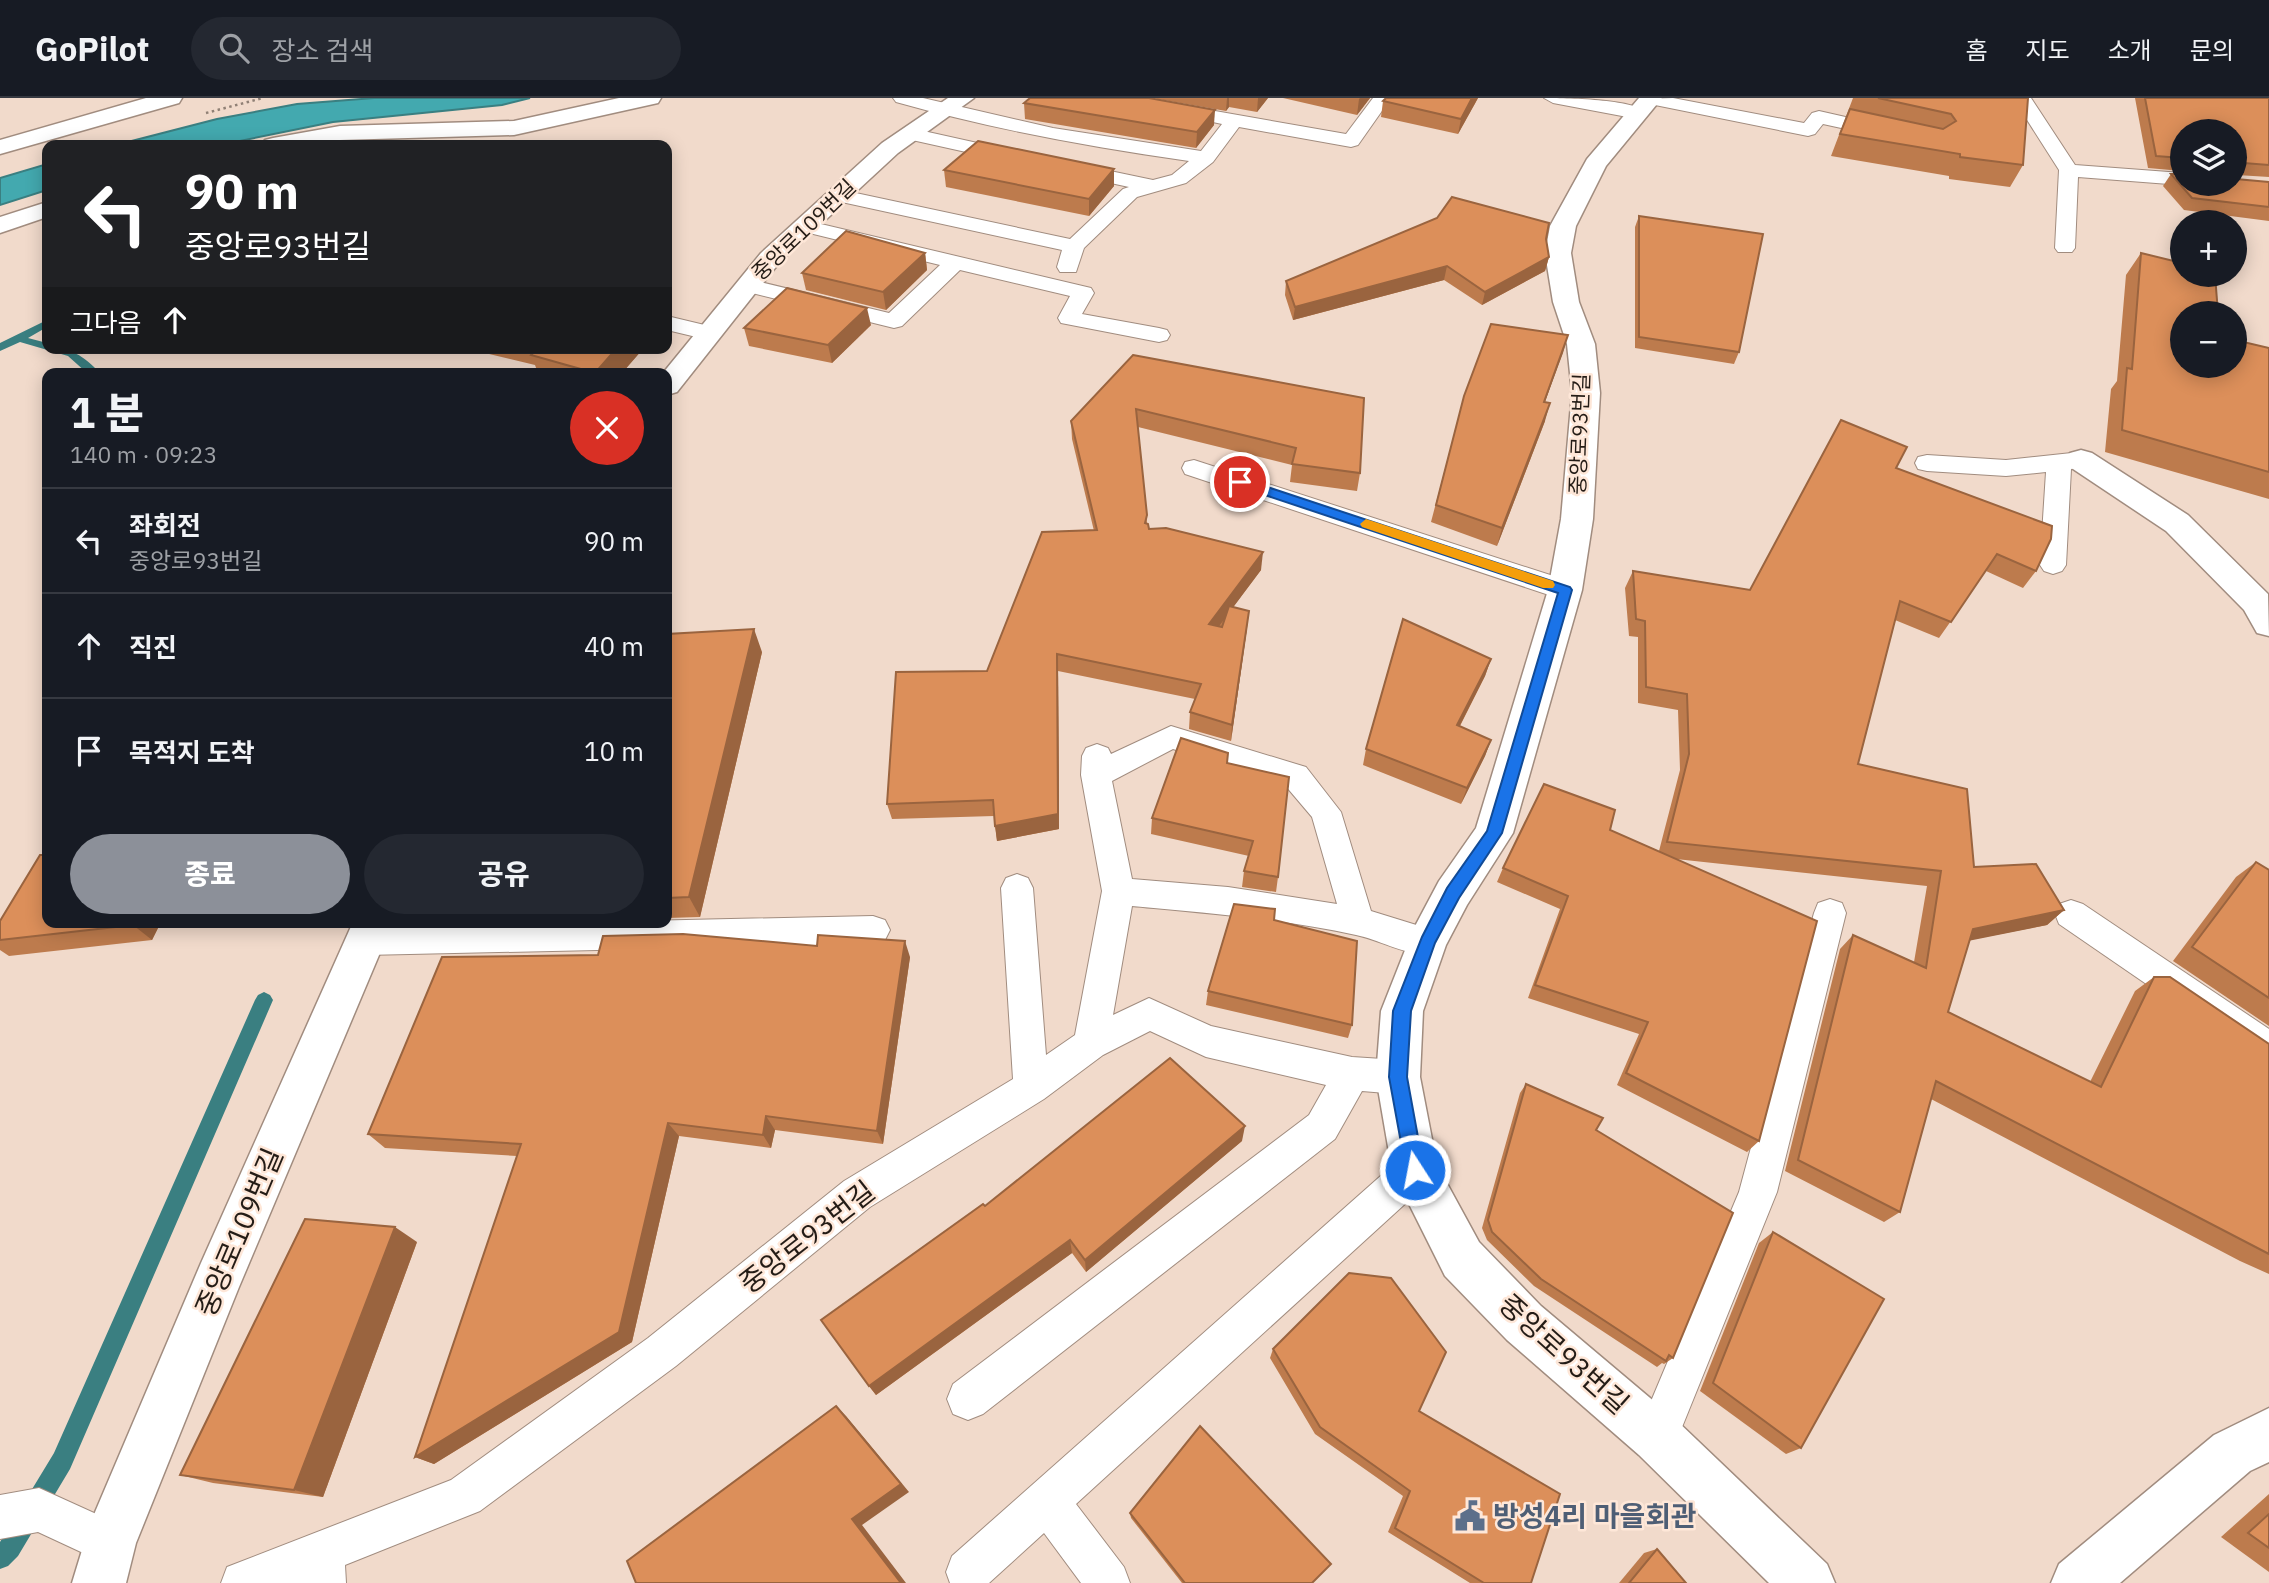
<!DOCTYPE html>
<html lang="ko">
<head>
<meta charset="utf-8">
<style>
	:root { --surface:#171b24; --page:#242831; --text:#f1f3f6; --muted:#9ea1a6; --line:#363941; --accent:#8c9099 }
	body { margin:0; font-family:"IBM Plex Sans","Noto Sans KR",sans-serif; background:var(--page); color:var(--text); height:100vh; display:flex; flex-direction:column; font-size:26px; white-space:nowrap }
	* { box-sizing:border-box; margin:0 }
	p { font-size:23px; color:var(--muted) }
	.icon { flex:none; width:38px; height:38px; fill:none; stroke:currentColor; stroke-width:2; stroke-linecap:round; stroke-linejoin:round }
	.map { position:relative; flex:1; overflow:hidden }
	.details { position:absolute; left:42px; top:270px; width:630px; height:560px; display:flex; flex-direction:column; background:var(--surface); border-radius:14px; box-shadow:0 4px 18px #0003 }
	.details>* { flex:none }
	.hud { position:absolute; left:42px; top:42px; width:630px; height:214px; border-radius:14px; box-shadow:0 4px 18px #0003; background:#202124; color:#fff; overflow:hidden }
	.controls { position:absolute; left:2170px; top:21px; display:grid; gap:14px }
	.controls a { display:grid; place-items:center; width:77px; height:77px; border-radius:50%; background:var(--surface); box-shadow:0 4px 18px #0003; font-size:35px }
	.pin { position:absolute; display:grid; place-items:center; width:60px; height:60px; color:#fff; margin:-30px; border:4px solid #fff; border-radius:50%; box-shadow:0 2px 7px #0007 }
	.me { position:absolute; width:77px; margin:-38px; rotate:349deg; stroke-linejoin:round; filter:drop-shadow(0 0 5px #0008) }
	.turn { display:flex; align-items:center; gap:24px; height:147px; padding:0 28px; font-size:32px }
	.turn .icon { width:91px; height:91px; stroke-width:2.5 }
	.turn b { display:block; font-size:49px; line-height:60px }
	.then { display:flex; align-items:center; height:66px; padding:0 28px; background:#0003; gap:14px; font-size:26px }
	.round { display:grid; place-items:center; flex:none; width:74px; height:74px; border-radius:37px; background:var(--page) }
	.headline { display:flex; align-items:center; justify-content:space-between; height:119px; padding:0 28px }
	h1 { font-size:42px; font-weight:800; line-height:52px }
	.button { display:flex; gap:14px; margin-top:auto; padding:14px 28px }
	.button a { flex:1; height:80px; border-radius:42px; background:var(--accent); color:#fff; font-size:28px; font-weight:800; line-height:80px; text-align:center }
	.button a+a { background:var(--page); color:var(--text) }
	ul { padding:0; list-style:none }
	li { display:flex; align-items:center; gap:21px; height:105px; padding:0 28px; border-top:2px solid var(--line) }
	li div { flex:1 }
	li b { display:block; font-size:26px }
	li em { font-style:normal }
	header { display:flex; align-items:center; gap:42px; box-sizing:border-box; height:98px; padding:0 35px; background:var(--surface); border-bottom:2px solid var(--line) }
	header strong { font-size:33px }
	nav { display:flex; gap:38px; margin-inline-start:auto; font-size:24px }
	.search { width:490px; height:63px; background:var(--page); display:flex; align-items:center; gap:18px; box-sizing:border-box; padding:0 24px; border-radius:38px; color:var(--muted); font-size:26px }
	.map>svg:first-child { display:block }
	.water { fill:#43a9af; stroke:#3a7f81; stroke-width:2 }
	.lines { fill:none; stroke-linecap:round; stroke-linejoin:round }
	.stream { fill:#3a7f81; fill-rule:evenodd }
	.lane-casing { stroke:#a18c7f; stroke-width:2 }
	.street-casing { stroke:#a18c7f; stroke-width:3 }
	.path { stroke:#908075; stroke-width:2.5; stroke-dasharray:2.5 3.5; stroke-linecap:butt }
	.lane { fill:#fff; fill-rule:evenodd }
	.street { fill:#fff; fill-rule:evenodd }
	.wall { fill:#bd7b4d }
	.shaded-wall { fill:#9a643f }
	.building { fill:#dc8f5a; stroke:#9a643f; stroke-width:2 }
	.route { fill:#1a73e8; stroke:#114b97; stroke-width:2 }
	.slow { fill:#f59e0b }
	.labels { text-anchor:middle; stroke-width:5; stroke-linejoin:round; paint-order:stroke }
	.far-street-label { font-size:21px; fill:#241c16; stroke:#fee7d8 }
	.near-street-label { font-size:28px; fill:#241c16; stroke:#fee7d8 }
	.near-service-label { font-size:28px; font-weight:bold; fill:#4e5e75; stroke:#fee7d8; text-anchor:start }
</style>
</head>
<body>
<header>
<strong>GoPilot</strong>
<div class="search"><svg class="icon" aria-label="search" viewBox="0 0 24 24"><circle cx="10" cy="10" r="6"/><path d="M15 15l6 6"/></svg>장소 검색</div>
<nav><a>홈</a><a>지도</a><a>소개</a><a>문의</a></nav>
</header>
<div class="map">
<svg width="2269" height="1485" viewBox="0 0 2269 1485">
	<rect width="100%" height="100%" fill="#f1dacb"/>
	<g class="water">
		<polygon points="374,0 530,0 502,7 333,24 220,47 116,47 217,21 297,6"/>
		<polygon points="47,66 47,92 0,107 0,80"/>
	</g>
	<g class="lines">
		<g class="stream">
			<path d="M47,222v7l-19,11 19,5v5c24,0 36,7 53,25h-13l-19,-17 -48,-14 -20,9v-8z"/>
			<polygon points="264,894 270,897 273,902 70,1371 18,1458 8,1468 0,1471 0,1444 54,1355 255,902 258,897"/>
		</g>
		<g class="lane-casing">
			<g id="lane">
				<path d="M893,0h30l130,30 148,23 21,-27 -14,-3 -2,-4 2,-4 7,-2 131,23 27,-36h18l-33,47 -7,2 -112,-20 -26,35 -27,21 -49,14 -53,51 -8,24h-16l-3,-5 5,-17 -225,-49 -7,-2 -3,-4 3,-4 7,-2 233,50 53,-50 6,-2 -64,-14 -3,-4 3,-4 7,-2 81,17 19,-5 17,-14c-99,-14 -197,-32 -293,-59z"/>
				<path d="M1544,0c20,0 91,1 103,15l-9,6 -85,-16z"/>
				<polygon points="1673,0 1804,25 1812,15 1819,13 1894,30 1896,34 1887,40 1823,26 1815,36 1808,38 1650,6 1641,1"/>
				<polygon points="2013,0 2031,0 2075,67 2182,75 2182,86 2187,86 2182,87 2078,79 2075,150 2072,154 2058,154 2055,150 2059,72"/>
				<polygon points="910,30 1018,54 1021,58 1011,64 903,40 901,36"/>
				<polygon points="804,122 1091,190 1094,195 1082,216 1159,230 1167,232 1170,237 1167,242 1159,244 1061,225 1058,220 1070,198 960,172 902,228 894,230 740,192 737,187 740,182 748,181 889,215 940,167 797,132 794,128 797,124"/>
				<polygon points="667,218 717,230 720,235 717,240 709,242 667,232"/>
				<polygon points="2081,354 2090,356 2093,362 2090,368 2071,371 2066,467 2062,473 2053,476 2044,473 2040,467 2046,374 2006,378 1927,373 1918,371 1915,365 1918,359 1927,357 2006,362"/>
				<polygon points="1194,362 1575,485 1579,492 1575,499 1565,502 1555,499 1185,376 1182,370 1185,364"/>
				<path d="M1171,628l135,41 35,45 30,99 68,21 5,10 -5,10c-25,9 -57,-12 -83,-17 -73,-16 -149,-22 -224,-29l-19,109 36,-17 62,28 141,31 46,3 13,5 5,12 -5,12 -13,5 -36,-3 -27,48 -352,275 -15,6 -15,-6 -6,-15 6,-15 356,-269 17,-30 -120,-28 -56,-26 -47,24 -59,44 -174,108 -194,159 -196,145 -135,54 1,18h-125l6,-16 224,-87 197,-142 196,-157 169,-102 -12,-191 5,-10 11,-4 11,4 5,10 13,167 29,-20 27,-144 -21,-116 1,-19 4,-8 11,-4 11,4 3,6zM1173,651l111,35 28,33 25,87 -109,-17 -96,-8 -20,-98z"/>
				<polygon points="1830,801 1842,805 1846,815 1777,1094 1672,1354 1657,1360 1642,1354 1636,1339 1739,1094 1814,815 1818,805"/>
				<polygon points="2071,802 2083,806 2269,931 2269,967 2257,962 2059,826 2055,816 2059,806"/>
				<polygon points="873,818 885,822 890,832 885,842 873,846 365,857 353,853 348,843 353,833 365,829"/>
				<polygon points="1415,1054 1428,1059 1434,1072 1428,1085 1076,1406 1124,1469 1130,1485 1081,1485 1044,1435 989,1485 950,1485 946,1474 952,1458 1402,1059"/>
				<polygon points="39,1390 125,1429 131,1445 125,1461 109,1467 38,1434 0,1441 0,1397"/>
			</g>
		</g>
		<g class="street-casing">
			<g id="street">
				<polygon points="146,0 182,0 179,5 0,56 0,42"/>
				<polygon points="619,0 661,0 658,5 514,37 340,42 310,47 261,47 265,42 273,40 340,28 514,23"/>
				<polygon points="948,0 974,0 898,55 779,165 677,294 667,297 667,275 663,275 761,155 882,45"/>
				<polygon points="1639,0 1662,0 1606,68 1576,128 1571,155 1579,204 1595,246 1600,295 1593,421 1582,492 1513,735 1467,807 1446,847 1423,913 1420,979 1437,1067 1479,1144 1541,1208 1675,1321 1827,1466 1835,1485 1769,1485 1639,1357 1507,1242 1445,1178 1392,1072 1376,979 1381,913 1413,832 1439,783 1476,730 1548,492 1561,421 1572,295 1567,246 1553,204 1545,155 1550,128 1587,61"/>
				<polygon points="47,104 47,119 0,135 0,119"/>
				<polygon points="2081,352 2092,355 2188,417 2268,496 2269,538 2257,535 2244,512 2166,433 2070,369 2066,362 2070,355"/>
				<polygon points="353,824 393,824 239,1189 136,1445 126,1485 72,1485 90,1426 201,1165"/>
				<polygon points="2269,1310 2269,1364 2250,1373 2120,1485 2051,1485 2059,1466 2214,1337"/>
			</g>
		</g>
		<polyline class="path" points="206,15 263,0"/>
		<use href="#lane" class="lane"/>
		<use href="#street" class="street"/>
	</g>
	<g class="wall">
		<polygon points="1152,0 1268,0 1257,14 1229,9 1226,13"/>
		<polygon points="1283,0 1370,0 1357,17"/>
		<polygon points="1478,0 1458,36 1381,19 1383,3"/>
		<polygon points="1853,0 2028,0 2023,67 2010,89 1949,81 1949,78 1831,58"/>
		<polygon points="2135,0 2269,0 2269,79 2237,77 2235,79 2236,81 2269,84 2269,123 2184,112 2163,88 2171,76 2235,86 2182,33 2182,73 2148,70"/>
		<polygon points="1024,5 1214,27 1196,50 1025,21"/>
		<polygon points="1114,71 1114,88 1089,118 946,89 944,72"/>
		<polygon points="1639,118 1739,254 1734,266 1635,250 1635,129"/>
		<polygon points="1546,141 1549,159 1545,173 1482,207 1444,182 1293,222 1285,197 1286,183"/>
		<polygon points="925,155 927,172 886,212 806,192 802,175"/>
		<polygon points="2141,155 2182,268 2269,250 2269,401 2105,354 2111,291 2117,283 2126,177"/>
		<polygon points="871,227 832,265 749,248 744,230"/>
		<polygon points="1568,237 1545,304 1545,323 1497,448 1431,424 1464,298"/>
		<polygon points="464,250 641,250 642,252 622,275 538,275 535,267"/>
		<polygon points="1133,257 1360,375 1357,393 1290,384 1292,367 1138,329 1147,426 1149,431 1261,472 1233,509 1247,530 1231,643 1189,631 1190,614 1195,601 1058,573 1059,731 997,743 994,718 892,721 887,706 1094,433 1072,341 1071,323"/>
		<polygon points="1896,370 2036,473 2023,490 1986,473 1939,540 1895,522 1858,666 1974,769 2064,812 2047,827 1969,842 1948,914 2090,984 2135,893 2154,879 2269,946 2269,1176 2240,1163 1931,1001 1900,1114 1884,1124 1785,1073 1840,851 1853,837 1914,864 1927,788 1676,761 1759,1043 1747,1054 1617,987 1639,936 1528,900 1560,811 1497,784 1503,770 1610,732 1659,753 1680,672 1678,612 1638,605 1638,539 1629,538 1625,490 1633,473 1750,492"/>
		<polygon points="667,536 762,554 700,819 667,820"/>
		<polygon points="1491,561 1485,578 1460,628 1491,642 1485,658 1461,706 1363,667 1366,651"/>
		<polygon points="1227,665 1278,779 1276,794 1242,789 1244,773 1249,758 1151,736 1152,720"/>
		<polygon points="2256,764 2269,772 2269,928 2173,863 2236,779"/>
		<polygon points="1274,822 1352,927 1348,940 1206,907 1208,893"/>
		<polygon points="0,823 161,824 152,842 9,858 0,852"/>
		<polygon points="817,848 910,859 883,1046 775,1032 771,1050 679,1038 632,1244 434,1366 415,1359 517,1058 385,1050 368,1036 598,857"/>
		<polygon points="1526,986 1596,1032 1673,1260 1664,1266 1662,1265 1657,1269 1534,1188 1487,1142 1482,1130 1520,995"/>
		<polygon points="1242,1043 1086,1174 1072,1155 876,1297 869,1288 985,1108"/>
		<polygon points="1773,1134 1801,1350 1786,1356 1700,1293 1759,1145"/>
		<polygon points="417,1144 323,1399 213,1385 180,1377"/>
		<polygon points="1273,1251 1419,1313 1531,1485 1470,1485 1388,1434 1403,1398 1315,1336 1270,1260"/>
		<polygon points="2269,1396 2269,1474 2221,1439"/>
		<polygon points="1130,1415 1312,1485 1182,1485 1131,1420"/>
		<polygon points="1657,1451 1686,1485 1619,1485 1644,1455"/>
	</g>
	<g class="shaded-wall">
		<polygon points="1227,0 1229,0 1229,9 1226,13"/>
		<polygon points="1258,0 1268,0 1257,14"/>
		<polygon points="1360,0 1370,0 1357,17 1359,1"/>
		<polygon points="1472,0 1478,0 1458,36 1461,21"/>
		<polygon points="1215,12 1214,27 1196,50 1197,34"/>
		<polygon points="1114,71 1114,88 1089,118 1089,101"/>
		<polygon points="2241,71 2235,80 2235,73"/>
		<polygon points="925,155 927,172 886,212 883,194"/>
		<polygon points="1549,159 1545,173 1482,207 1485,194"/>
		<polygon points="1447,168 1444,182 1293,222 1295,209"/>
		<polygon points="867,210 871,227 832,265 828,247"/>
		<polygon points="1568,237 1563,255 1538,322 1544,304"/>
		<polygon points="617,250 641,250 642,252 622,275 595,275"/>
		<polygon points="1550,305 1545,323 1497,448 1502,430"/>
		<polygon points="1263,454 1261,472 1208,543 1209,526"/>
		<polygon points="1249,513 1247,530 1231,643 1232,627"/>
		<polygon points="754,531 762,554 700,819 689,799"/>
		<polygon points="1057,556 1058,573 1059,731 997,743 995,728"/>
		<polygon points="1491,561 1485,578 1452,643 1457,627"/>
		<polygon points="1491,642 1485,658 1461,706 1467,690"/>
		<polygon points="2064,812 2047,827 1958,845 1973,831"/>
		<polygon points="135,824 161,824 152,842 133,827"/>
		<polygon points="905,843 910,859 883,1046 877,1033"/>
		<polygon points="766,1018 775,1032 771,1050 763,1037"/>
		<polygon points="668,1025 679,1038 632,1244 434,1366 415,1359"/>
		<polygon points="1245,1028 1242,1043 1086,1174 1085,1162"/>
		<polygon points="395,1129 417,1144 323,1399 294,1392"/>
		<polygon points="1070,1142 1072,1155 876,1297 869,1288"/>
		<polygon points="836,1308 846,1318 909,1394 862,1427 906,1485 901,1485 852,1421"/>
	</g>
	<g class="building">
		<polygon points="1030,0 1149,0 1215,12 1197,34 1024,5"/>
		<polygon points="1386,0 1472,0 1461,21 1383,3"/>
		<polygon points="1878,0 2028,0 2023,67 1960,59 1960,56 1840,36 1850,11 1943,31 1956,23 1951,16"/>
		<polygon points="2145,0 2269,0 2269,67 2244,65 2241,71 2235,73 2235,33 2182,33 2182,60 2156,58"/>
		<polygon points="978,43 1114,71 1089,101 944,72"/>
		<polygon points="2171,76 2182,76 2182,86 2235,86 2235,79 2236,81 2269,84 2269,109 2192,100"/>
		<polygon points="1452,99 1549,125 1546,141 1549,159 1485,194 1447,168 1295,209 1286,183 1437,120"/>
		<polygon points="1639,118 1763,136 1739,254 1639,239"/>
		<polygon points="846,133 925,155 883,194 802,175"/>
		<polygon points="2141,155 2182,165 2182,177 2215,177 2218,215 2182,215 2182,268 2235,268 2235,242 2269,250 2269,374 2122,332 2127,270 2132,271"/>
		<polygon points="787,190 867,210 828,247 744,230"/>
		<polygon points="1491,226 1568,237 1544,304 1550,305 1502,430 1436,407 1464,298"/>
		<polygon points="537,250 617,250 595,275 531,257"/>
		<polygon points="1133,257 1364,300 1360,375 1292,366 1296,350 1136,311 1147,417 1145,425 1148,426 1149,431 1166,430 1263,454 1209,526 1222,529 1229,508 1249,513 1232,627 1190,614 1201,586 1057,556 1058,716 995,728 993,702 887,706 896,574 987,573 1042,434 1097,432 1071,323"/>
		<polygon points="1841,322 1907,349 1896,370 2052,428 2051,441 2036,473 1997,456 1951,524 1900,503 1858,666 1967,691 1974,769 2036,766 2064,812 1973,831 1948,914 2101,989 2154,879 2170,879 2269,946 2269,1156 1936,983 1900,1114 1798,1062 1853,837 1926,870 1941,773 1667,744 1689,656 1687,596 1646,589 1645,523 1636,521 1633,473 1750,492"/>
		<polygon points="1403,521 1491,561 1457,627 1491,642 1467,690 1366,651"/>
		<polygon points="754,531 689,799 667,800 667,536"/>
		<polygon points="1181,640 1228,655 1227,665 1289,679 1278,779 1244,773 1253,743 1152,720"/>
		<polygon points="1544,686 1615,712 1610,732 1817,823 1759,1043 1626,975 1648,924 1535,887 1568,798 1503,770"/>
		<polygon points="40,757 47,757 47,824 135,824 133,827 0,842 0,823"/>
		<polygon points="2256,764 2269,772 2269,900 2192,849"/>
		<polygon points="1234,806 1275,811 1274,822 1357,843 1352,927 1208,893"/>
		<polygon points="683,836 817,848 818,837 905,843 877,1033 766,1018 763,1037 668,1025 619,1234 415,1359 521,1046 368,1036 442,859 598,857 603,838"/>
		<polygon points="1170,960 1245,1028 1085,1162 1070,1142 869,1288 821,1222 983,1106 985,1108"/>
		<polygon points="1526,986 1603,1020 1596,1032 1733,1115 1673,1260 1669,1257 1666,1263 1541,1181 1492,1134 1488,1122"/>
		<polygon points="305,1121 395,1129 294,1392 180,1377"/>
		<polygon points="1773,1134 1884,1201 1801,1350 1713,1285"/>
		<polygon points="1349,1175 1391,1180 1446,1254 1419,1313 1560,1396 1531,1485 1484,1485 1395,1430 1410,1393 1320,1329 1273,1251"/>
		<polygon points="836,1308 901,1386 852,1421 901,1485 636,1485 627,1463"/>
		<polygon points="1200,1328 1331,1466 1312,1485 1185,1485 1130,1415"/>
		<polygon points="2269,1416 2269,1450 2248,1435"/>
		<polygon points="1657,1451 1686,1485 1629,1485"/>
	</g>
	<polygon class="route" points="1240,380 1570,489 1572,492 1502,735 1459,800 1435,845 1411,913 1407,979 1424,1072 1422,1079 1415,1081 1408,1079 1406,1072 1389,979 1393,913 1422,839 1447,790 1487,733 1558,495 1235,387 1235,382"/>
	<polygon class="slow" points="1366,421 1553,483 1555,487 1553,490 1543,490 1362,429 1360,426"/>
	<defs>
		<g id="civic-bare" transform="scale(2.415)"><path d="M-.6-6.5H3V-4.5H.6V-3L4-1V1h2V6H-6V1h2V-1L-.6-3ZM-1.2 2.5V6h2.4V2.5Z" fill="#5c6f8a" stroke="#fee7d8" stroke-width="2.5" paint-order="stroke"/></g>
	</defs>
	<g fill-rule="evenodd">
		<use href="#civic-bare" x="1470" y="1418"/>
	</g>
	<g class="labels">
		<g class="far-street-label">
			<text transform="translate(804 132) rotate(-44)" y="7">중앙로109번길</text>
			<text transform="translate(1580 336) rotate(-88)" y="7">중앙로93번길</text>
		</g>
		<g class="near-street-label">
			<text transform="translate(239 1134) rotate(-67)" y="10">중앙로109번길</text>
			<text transform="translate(807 1139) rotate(-38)" y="10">중앙로93번길</text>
			<text transform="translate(1564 1256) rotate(42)" y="10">중앙로93번길</text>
		</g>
		<g class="near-service-label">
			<text x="1493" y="1428">방성4리 마을회관</text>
		</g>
	</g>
</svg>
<div class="controls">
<a><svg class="icon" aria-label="layers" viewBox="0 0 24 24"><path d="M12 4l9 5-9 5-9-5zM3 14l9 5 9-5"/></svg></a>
<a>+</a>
<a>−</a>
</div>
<div class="pin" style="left:1240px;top:384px;background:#d93025"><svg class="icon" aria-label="arrive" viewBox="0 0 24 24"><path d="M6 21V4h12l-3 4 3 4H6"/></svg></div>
<svg class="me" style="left:1415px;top:1072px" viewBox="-20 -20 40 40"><circle r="17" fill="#1a73e8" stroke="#fff" stroke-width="3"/><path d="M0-11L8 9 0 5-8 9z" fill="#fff"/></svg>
<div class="hud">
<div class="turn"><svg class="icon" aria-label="left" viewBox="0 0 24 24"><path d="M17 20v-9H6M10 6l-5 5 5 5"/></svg><div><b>90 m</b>중앙로93번길</div></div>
<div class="then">그다음<svg class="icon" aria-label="ahead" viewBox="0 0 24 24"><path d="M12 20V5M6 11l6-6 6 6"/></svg></div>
</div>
<section class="details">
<div class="headline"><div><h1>1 분</h1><p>140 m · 09:23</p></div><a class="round" style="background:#d93025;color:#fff"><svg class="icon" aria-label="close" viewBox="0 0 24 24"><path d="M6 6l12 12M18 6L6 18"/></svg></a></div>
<ul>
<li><svg class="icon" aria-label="left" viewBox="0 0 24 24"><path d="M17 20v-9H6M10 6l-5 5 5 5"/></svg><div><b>좌회전</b><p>중앙로93번길</p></div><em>90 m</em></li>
<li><svg class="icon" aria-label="ahead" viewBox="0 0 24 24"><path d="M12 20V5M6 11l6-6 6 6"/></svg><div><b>직진</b></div><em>40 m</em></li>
<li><svg class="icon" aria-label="arrive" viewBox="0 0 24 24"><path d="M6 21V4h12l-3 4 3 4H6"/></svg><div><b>목적지 도착</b></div><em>10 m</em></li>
</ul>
<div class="button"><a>종료</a><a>공유</a></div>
</section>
</div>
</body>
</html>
